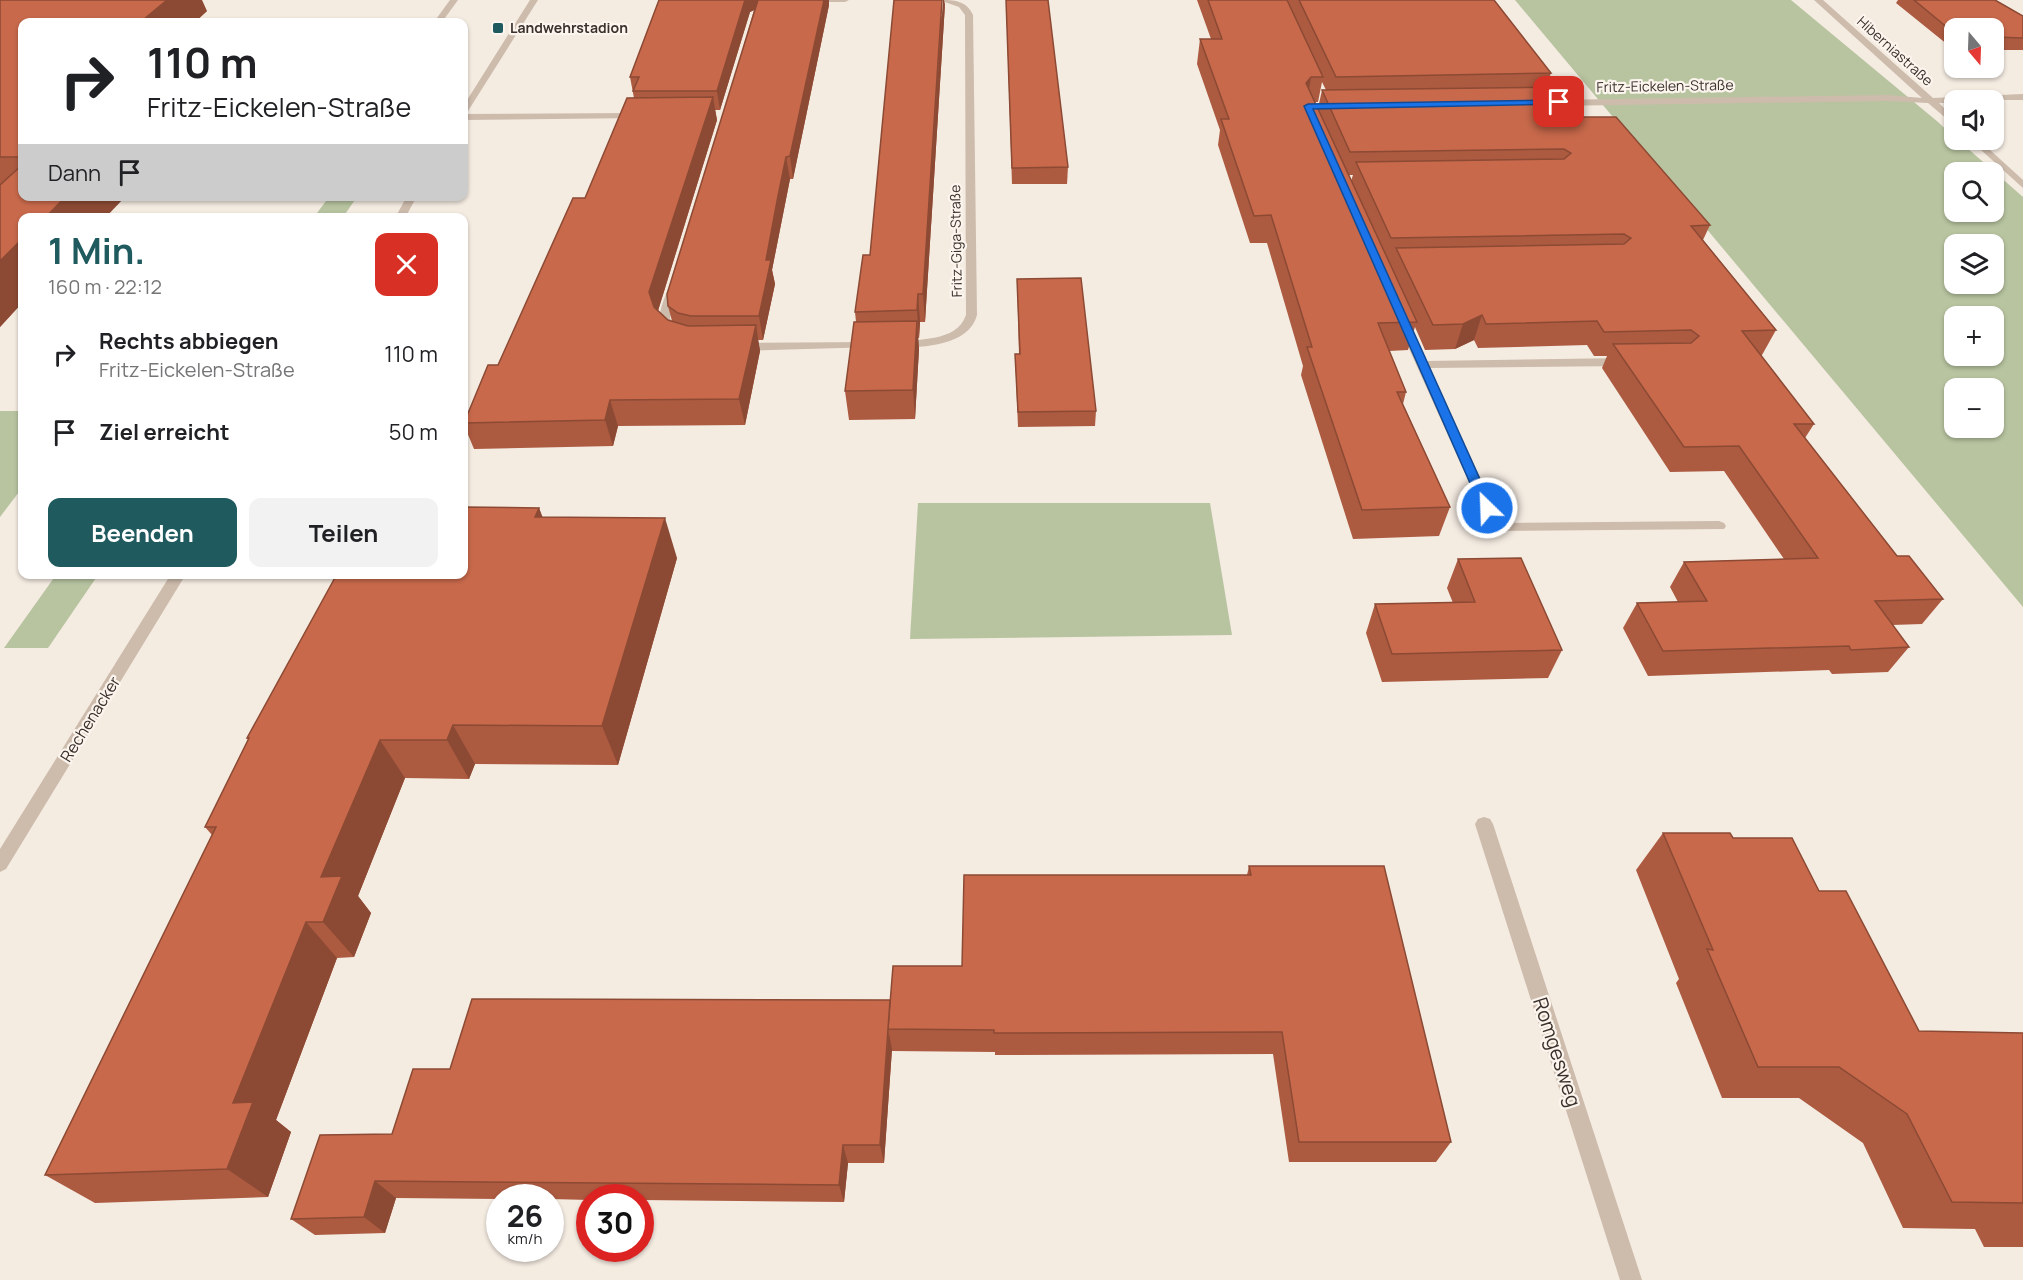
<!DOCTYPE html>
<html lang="de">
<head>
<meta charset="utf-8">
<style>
	:root { --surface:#fff; --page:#f2f2f2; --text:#202124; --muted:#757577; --accent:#1f5a5e }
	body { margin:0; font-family:Manrope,sans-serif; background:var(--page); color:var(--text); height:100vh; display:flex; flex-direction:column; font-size:22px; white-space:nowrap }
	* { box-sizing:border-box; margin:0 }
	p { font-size:20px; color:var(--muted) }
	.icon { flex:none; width:33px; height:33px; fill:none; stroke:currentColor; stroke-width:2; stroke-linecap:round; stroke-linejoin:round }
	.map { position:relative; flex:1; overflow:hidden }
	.sheet { position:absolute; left:18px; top:213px; width:450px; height:366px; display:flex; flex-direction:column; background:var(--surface); border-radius:12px; box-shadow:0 2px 4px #0004 }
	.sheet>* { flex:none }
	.hud { position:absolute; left:18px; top:18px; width:450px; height:183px; border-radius:12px; box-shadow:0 2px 4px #0004; background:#fff; color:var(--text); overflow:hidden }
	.needle { width:39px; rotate:161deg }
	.fabs { position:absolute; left:1944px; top:18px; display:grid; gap:12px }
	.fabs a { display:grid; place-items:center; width:60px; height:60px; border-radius:12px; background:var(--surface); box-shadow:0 2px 4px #0004; font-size:30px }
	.speed { position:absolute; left:486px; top:1184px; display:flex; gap:12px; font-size:30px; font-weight:700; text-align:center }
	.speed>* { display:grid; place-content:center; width:78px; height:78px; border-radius:50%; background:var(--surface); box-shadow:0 2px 4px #0004; line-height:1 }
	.speed small { font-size:15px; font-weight:400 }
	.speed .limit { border:9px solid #d22; background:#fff; color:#111 }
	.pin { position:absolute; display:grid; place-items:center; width:51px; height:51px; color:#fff; margin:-26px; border-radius:12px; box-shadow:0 3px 9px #0006 }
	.me { position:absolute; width:66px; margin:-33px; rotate:336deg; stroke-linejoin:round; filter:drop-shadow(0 0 4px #0008) }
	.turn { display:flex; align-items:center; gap:21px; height:126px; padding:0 30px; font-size:27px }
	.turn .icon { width:78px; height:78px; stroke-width:2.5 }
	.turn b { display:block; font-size:42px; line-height:51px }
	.then { display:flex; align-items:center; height:57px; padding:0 30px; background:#0003; gap:12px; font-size:22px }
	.round { display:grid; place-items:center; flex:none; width:63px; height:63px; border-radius:12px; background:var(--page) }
	.overview { display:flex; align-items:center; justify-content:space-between; height:102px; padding:0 30px }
	h1 { font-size:36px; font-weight:700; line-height:45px; color:var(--accent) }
	.button { display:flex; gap:12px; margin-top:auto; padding:12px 30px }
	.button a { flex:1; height:69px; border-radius:12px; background:var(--accent); color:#fff; font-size:24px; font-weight:700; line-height:69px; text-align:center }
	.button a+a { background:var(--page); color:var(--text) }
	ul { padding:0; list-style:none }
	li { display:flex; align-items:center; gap:18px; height:78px; padding:0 30px }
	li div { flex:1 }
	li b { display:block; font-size:22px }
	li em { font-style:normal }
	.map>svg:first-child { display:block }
	.green { fill:#b8c4a0; fill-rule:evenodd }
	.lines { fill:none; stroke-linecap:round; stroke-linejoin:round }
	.minor { fill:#cdbbac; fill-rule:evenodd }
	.wall { fill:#ac5a40; fill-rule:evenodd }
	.shaded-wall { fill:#8c4a34 }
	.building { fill:#c8694b; stroke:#8c4a34; stroke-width:1.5 }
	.route { fill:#1a73e8; stroke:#114b97; stroke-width:1.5 }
	.poi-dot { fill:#1f5a5e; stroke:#fbf5ee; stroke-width:2 }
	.labels { text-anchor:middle; stroke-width:4.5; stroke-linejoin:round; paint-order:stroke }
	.far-poi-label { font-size:14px; font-weight:bold; fill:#3b302b; stroke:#fbf5ee; text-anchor:start }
	.far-street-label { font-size:14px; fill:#3b302b; stroke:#fbf5ee }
	.street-label { font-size:16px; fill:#3b302b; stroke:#fbf5ee }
	.near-street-label { font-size:20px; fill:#3b302b; stroke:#fbf5ee }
</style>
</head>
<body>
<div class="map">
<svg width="2023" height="1280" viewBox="0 0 2023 1280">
	<rect width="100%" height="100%" fill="#f4ebe1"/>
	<g class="green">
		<path d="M1515,0h276l147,122 16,15v3h4l65,57v410zM1954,172h40v40h-40zM1954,244h40v40h-40zM1954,316h40v40h-40zM1954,388h40v40h-40z"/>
		<polygon points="329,197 329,196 357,197 343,217 314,217"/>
		<polygon points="0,411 22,411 22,488 0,517"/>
		<polygon points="918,503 1210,503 1232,635 910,639"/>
		<polygon points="56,575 98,575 48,648 4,648"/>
	</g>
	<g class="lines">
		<g class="minor">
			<polygon points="450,0 458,0 442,22 434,22"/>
			<polygon points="530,0 538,0 468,111 464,114 464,105"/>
			<polygon points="805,0 849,0 845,2 809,2"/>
			<path d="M939,0c15,0 27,0 34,15l4,300c-8,31 -54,32 -79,33l-4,-1v-4c22,-5 63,0 72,-28l-1,-300 -6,-8z"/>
			<polygon points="1814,0 1823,0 1933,98 2023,94 2023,100 1954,100 1954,103 1939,103 1954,118 1954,125 1928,103 1887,101 1552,106 1548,103 1552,100 1887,95 1922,98"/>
			<polygon points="637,113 642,116 640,118 464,120 464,114"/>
			<polygon points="1970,140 1979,140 2023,180 2023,188"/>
			<polygon points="407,196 417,196 405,218 395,218"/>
			<path d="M674,284l5,3 -9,31 6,16 -6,3 -4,-1c-12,-16 -4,-32 3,-49z"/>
			<polygon points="1403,319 1409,322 1427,361 1625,358 1631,362 1625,366 1430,368 1501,523 1719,521 1724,523 1726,526 1724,529 1491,531 1397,322"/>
			<polygon points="871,342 875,343 875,347 739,351 733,347 739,343"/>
			<polygon points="171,574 186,574 6,869 0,872 0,849"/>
			<polygon points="1484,817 1490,819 1493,824 1642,1280 1620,1280 1475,824 1478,819"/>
		</g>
	</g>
	<g class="wall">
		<polygon points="0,0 207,11 195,22 22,22 22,303 0,327"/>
		<path d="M659,0l170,5 -36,174h-3l-18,91 3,14 -12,56h-5l2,11 -15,74 -127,1 -5,20 -139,3 -10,-24v-3l34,-57 87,-167 49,-100 -4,-21zM754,10l-86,296 4,15 -4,-1 -10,-9 59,-191 -2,-10h5l30,-98z"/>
		<polygon points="1006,0 1068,167 1067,184 1012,184"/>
		<path d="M1197,0h297l57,73 -5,14 164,138 -7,15 73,90 -14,25h-1l53,69 -9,14 92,118 46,43 -21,25 -30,1 17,22 -21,25 -56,2 -3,-4 -181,6 -25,-48 14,-25 41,-1 -8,-15 14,-25 100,-3 -60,-88 -54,1 -68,-104 5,-12h-13l-7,-11 -109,3 -4,-8 -19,9 -30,1 -10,-23 -7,23 -19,1 17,41 -3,12 47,103 -11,29 -86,3 -52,-164 2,-9 -36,-123h-17l-32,-98 2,-15 -23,-66 3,-25h11zM1322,82l4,8h-4l-4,18 -3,-6h3zM1349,175h4l-2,6z"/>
		<polygon points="1898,0 1995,0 2023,16 2023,50 1994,50 1994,28 1954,28 1954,49 1953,49 1896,3"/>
		<polygon points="945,4 925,322 920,322 919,338 918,338 919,349 915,419 849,420 845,391 856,322 855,312 870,255"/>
		<polygon points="1017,279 1096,411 1095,426 1018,427 1015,354 1019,354"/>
		<polygon points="539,508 542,517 677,558 618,765 475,764 469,779 405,778 358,896 371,913 354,957 337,958 276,1120 291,1132 268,1197 95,1203 45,1175 212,835 205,827 248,740 247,738"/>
		<polygon points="1458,559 1562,650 1548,678 1382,682 1366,633 1375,604 1453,603 1447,588"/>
		<polygon points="1663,833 1733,838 1819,891 1919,1031 2023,1033 2023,1247 1984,1247 1975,1229 1903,1228 1863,1143 1799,1098 1722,1098 1676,983 1679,979 1636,870"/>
		<polygon points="1249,866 1451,1142 1436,1162 1289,1162 1273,1054 995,1055 995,1052 892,1051 892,1049 884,1163 848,1163 844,1202 640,1200 640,1197 590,1197 590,1200 550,1199 550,1197 500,1197 500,1199 396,1198 385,1233 315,1235 291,1219 392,1134 450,1069 890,1000 962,966 1247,875"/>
	</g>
	<g class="shaded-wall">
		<polygon points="167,0 202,0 207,11 195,22 144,22 143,20"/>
		<polygon points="745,0 777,0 750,12 720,110 717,91"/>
		<polygon points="824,0 829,0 829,5 793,179 790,156"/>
		<polygon points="943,0 944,0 945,4 925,322 923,294"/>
		<polygon points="1311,77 1307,102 1306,83"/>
		<polygon points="713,97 717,120 656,317 649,292"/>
		<polygon points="786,157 790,179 772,270 775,284 763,340 759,316 766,260"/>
		<polygon points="66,196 126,196 105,218 45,218"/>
		<polygon points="22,239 22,303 0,327 0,261"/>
		<polygon points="918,294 920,322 919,338 917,310"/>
		<polygon points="1482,315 1474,340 1455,349 1463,324"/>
		<polygon points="917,321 919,349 915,419 913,390"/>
		<polygon points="756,325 760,351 745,425 739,399"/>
		<polygon points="610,400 618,426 613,446 605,420"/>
		<polygon points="539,508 555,548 535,517"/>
		<polygon points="665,518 677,558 618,765 602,726"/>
		<polygon points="453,725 475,764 469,779 447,740"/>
		<polygon points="380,740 405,778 358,896 371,913 354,957 323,922 321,877"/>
		<polygon points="306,922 337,958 276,1120 291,1132 268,1197 227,1169 233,1103"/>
		<polygon points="891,1000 888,1029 892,1049 884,1163 880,1145"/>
		<polygon points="843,1145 848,1163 844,1202 839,1185"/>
		<polygon points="375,1181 396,1198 385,1233 364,1217"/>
	</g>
	<g class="building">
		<polygon points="0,0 167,0 143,20 152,20 150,22 22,22 22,157 0,157"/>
		<polygon points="659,0 745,0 717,91 633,91 639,77 630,77"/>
		<polygon points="758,0 824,0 790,156 786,157 778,196 766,260 771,260 759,316 691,316 678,313 668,306 667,294"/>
		<polygon points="894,0 942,0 923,294 918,294 917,310 855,312 863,255 870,255"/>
		<polygon points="1006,0 1048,0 1068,167 1012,168"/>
		<polygon points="1208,0 1287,0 1323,77 1311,77 1306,83 1417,322 1378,323 1406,392 1397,392 1450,507 1362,510 1307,347 1312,347 1271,215 1254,216 1221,119 1229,119 1200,39 1222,39"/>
		<polygon points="1299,0 1494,0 1551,73 1336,77"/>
		<polygon points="1914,0 1995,0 2023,16 2023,38 1994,37 1994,28 1954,28 1954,33"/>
		<polygon points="1559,87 1583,117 1616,117 1710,225 1691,226 1776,330 1742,331 1814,424 1794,424 1897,556 1909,556 1943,599 1875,601 1909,647 1851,650 1849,646 1663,651 1637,603 1707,601 1684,562 1818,558 1739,446 1684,447 1613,344 1691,343 1699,336 1691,330 1604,332 1597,321 1486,324 1482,315 1463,324 1433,325 1396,248 1624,244 1631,238 1624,234 1391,238 1356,162 1564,159 1571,153 1564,149 1350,152 1322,90"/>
		<polygon points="713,97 649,292 654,307 668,320 688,326 756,325 739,399 610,400 605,420 464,423 488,365 498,365 573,198 585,198 627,98"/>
		<polygon points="22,165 22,196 66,196 45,218 22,218 22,239 0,261 0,185"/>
		<polygon points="1081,278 1096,411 1018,412 1015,354 1020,354 1017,279"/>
		<polygon points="917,321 913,390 845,391 854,322"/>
		<polygon points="464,507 539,508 535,517 665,518 602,726 453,725 447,740 380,740 321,877 342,876 323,922 306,922 233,1103 253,1102 227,1169 45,1175 216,827 205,827 249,738 247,738 337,574 464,574"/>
		<polygon points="1521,558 1562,650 1392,654 1375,604 1475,602 1458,559"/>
		<polygon points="1663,833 1730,833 1733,838 1792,838 1819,891 1846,891 1919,1031 2023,1033 2023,1203 1952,1202 1907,1114 1839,1067 1758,1067 1707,949 1713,950"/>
		<polygon points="1249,866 1384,866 1451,1142 1299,1142 1282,1032 994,1033 994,1030 888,1029 893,966 962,966 964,875 1251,875"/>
		<polygon points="472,999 890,1000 880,1145 843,1145 839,1185 375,1181 364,1217 291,1219 320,1135 392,1134 413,1069 450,1069"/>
	</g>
	<polygon class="route" points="1559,100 1563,102 1562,104 1313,109 1493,508 1487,512 1481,508 1304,106 1308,104"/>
	<rect class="poi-dot" x="492" y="22" width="12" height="12" rx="3"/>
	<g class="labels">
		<g class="far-poi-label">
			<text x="510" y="33">Landwehrstadion</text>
		</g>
		<g class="far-street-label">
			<text transform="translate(1895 51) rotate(42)" y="5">Hiberniastraße</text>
			<text transform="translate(1665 86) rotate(-1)" y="5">Fritz-Eickelen-Straße</text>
			<text transform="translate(956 241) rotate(-91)" y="5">Fritz-Giga-Straße</text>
		</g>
		<g class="street-label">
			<text transform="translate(90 719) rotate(-58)" y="6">Rechenacker</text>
		</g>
		<g class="near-street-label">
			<text transform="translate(1557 1052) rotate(72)" y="7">Romgesweg</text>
		</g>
	</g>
</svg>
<div class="fabs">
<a><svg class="needle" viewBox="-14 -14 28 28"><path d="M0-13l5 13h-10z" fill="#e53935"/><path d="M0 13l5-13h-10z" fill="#757577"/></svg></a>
<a><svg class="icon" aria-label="sound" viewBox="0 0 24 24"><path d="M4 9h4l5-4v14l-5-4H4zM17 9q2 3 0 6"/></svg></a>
<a><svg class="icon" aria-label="search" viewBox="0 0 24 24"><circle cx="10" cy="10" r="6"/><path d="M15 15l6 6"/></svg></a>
<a><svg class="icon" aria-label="layers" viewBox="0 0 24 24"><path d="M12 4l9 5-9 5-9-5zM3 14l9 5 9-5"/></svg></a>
<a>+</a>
<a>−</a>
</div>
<div class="speed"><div>26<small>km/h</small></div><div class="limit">30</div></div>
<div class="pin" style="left:1559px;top:102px;background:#d93025"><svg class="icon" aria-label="arrive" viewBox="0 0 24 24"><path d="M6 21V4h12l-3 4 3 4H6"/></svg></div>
<svg class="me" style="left:1487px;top:508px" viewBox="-20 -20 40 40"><circle r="17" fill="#1a73e8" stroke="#fff" stroke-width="3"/><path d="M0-11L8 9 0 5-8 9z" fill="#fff"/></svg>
<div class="hud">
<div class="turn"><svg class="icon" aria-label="right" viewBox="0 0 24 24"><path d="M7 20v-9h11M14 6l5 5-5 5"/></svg><div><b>110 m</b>Fritz-Eickelen-Straße</div></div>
<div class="then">Dann<svg class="icon" aria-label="arrive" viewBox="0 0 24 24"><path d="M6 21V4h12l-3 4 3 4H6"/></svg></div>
</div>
<section class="sheet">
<div class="overview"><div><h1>1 Min.</h1><p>160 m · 22:12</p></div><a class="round" style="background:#d93025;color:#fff"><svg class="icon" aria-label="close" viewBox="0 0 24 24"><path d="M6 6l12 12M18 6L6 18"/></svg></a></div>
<ul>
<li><svg class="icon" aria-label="right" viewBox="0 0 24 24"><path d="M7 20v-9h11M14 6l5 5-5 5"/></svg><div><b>Rechts abbiegen</b><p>Fritz-Eickelen-Straße</p></div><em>110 m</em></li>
<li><svg class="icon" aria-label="arrive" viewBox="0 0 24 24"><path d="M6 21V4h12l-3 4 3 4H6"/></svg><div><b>Ziel erreicht</b></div><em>50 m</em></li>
</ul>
<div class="button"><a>Beenden</a><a>Teilen</a></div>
</section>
</div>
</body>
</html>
